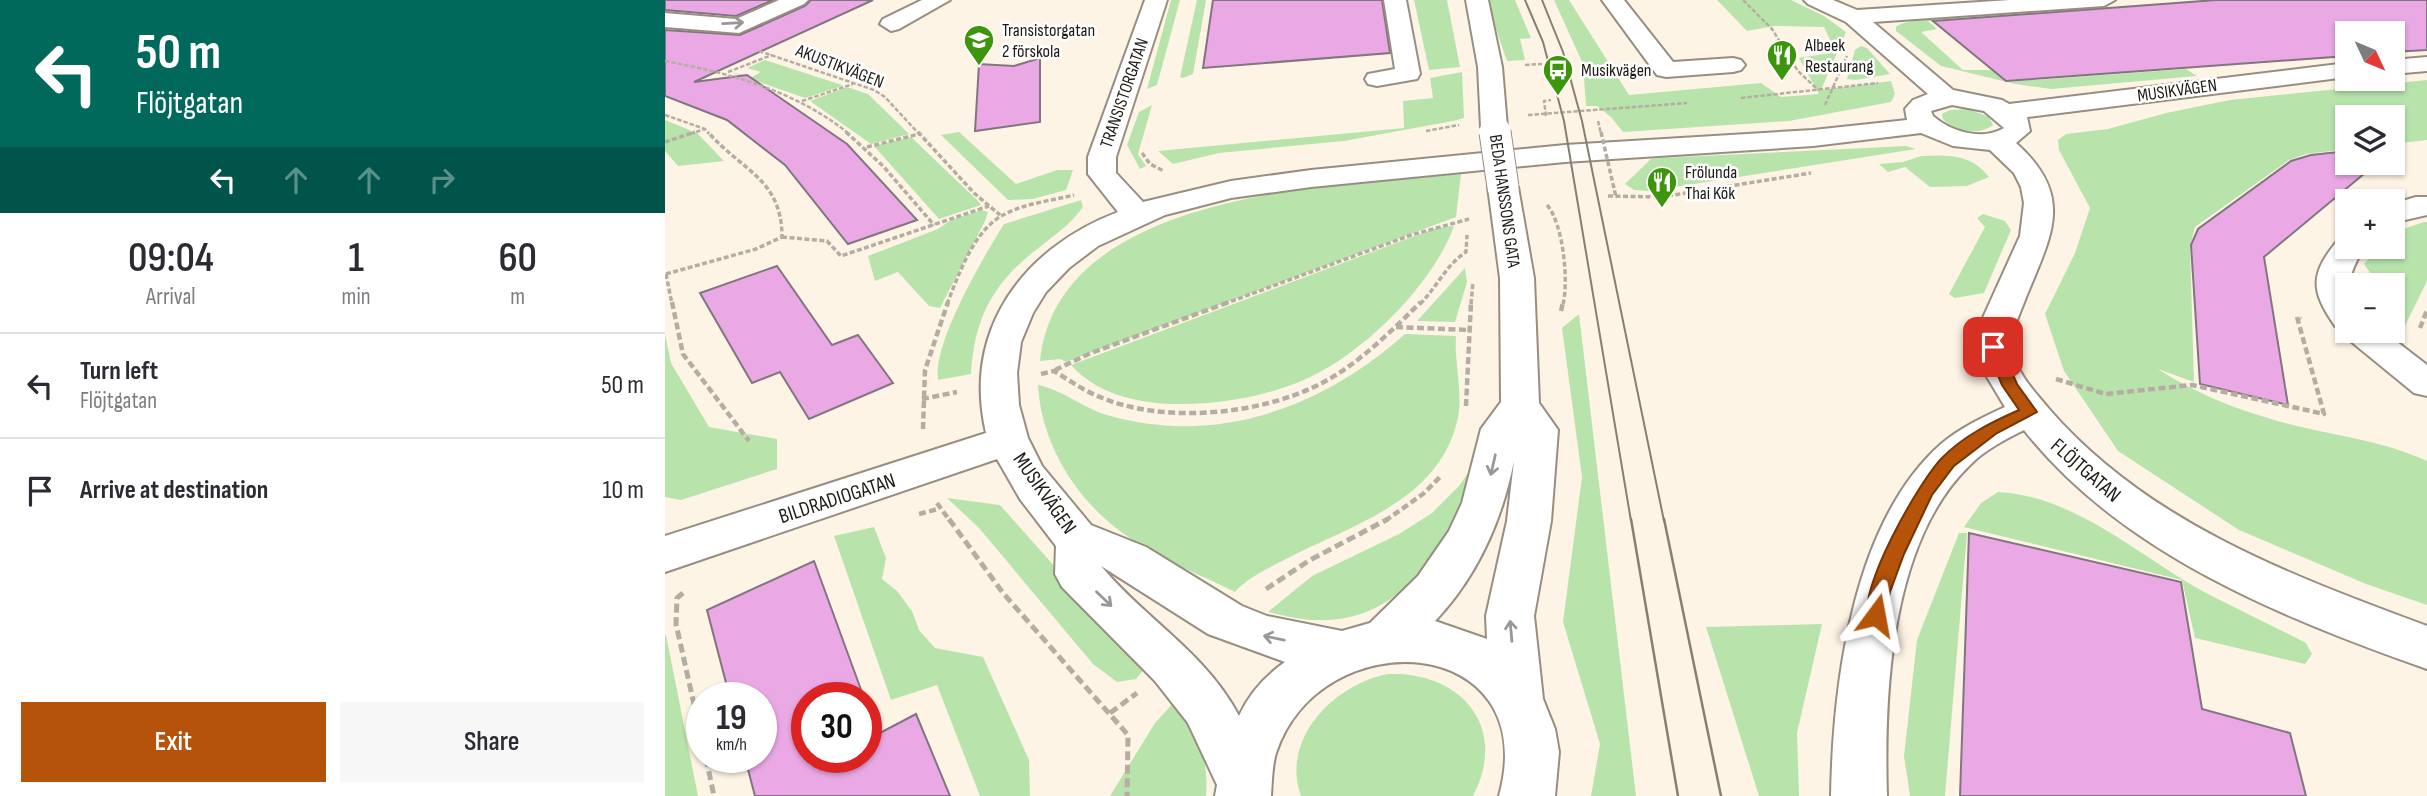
<!DOCTYPE html>
<html lang="en">
<head>
<meta charset="utf-8">
<style>
	:root { --surface:#fff; --page:#f7f7f7; --text:#2b2b33; --muted:#7c7c81; --line:#e1e1e2; --accent:#b45309 }
	body { margin:0; font-family:"Sofia Sans Condensed",sans-serif; background:var(--page); color:var(--text); height:100vh; display:flex; flex-direction:column; font-size:26px; white-space:nowrap }
	* { box-sizing:border-box; margin:0 }
	p { font-size:23px; color:var(--muted) }
	.icon { flex:none; width:38px; height:38px; fill:none; stroke:currentColor; stroke-width:2; stroke-linecap:round; stroke-linejoin:round }
	.map { position:relative; flex:1; overflow:hidden }
	.drawer { display:flex; flex-direction:column; background:var(--surface); width:665px }
	.drawer>* { flex:none }
	.hud { background:#00695c; color:#fff; overflow:hidden }
	.needle { width:46px; rotate:134deg }
	.buttons { position:absolute; left:1670px; top:21px; display:grid; gap:14px }
	.buttons a { display:grid; place-items:center; width:70px; height:70px; border-radius:0px; background:var(--surface); box-shadow:0 2px 5px #0004; font-size:35px }
	.speed { position:absolute; left:21px; top:682px; display:flex; gap:14px; font-size:35px; font-weight:700; text-align:center }
	.speed>* { display:grid; place-content:center; width:91px; height:91px; border-radius:50%; background:var(--surface); box-shadow:0 2px 5px #0004; line-height:1 }
	.speed small { font-size:18px; font-weight:400 }
	.speed .limit { border:10px solid #d22; background:#fff; color:#111 }
	.pin { position:absolute; display:grid; place-items:center; width:60px; height:60px; color:#fff; margin:-30px; border-radius:14px; box-shadow:0 4px 10px #0006 }
	.me { position:absolute; width:77px; margin:-38px; rotate:13deg; stroke-linejoin:round; filter:drop-shadow(0 0 5px #0008) }
	.turn { display:flex; align-items:center; gap:24px; height:147px; padding:0 21px; font-size:32px }
	.turn .icon { width:91px; height:91px; stroke-width:2.5 }
	.turn b { display:block; font-size:49px; line-height:60px }
	.lanes { display:flex; align-items:center; height:66px; padding:0 21px; background:#0003; justify-content:center; gap:35px; direction:ltr }
	.lanes .off { opacity:.35 }
	.eta { display:flex; justify-content:space-evenly; align-items:center; height:119px; text-align:center }
	.eta b { font-size:42px; font-weight:600; line-height:49px }
	.primary-button { display:flex; gap:14px; margin-top:auto; padding:14px 21px }
	.primary-button a { flex:1; height:80px; border-radius:0px; background:var(--accent); color:#fff; font-size:28px; font-weight:600; line-height:80px; text-align:center }
	.primary-button a+a { background:var(--page); color:var(--text) }
	ul { padding:0; list-style:none }
	li { display:flex; align-items:center; gap:21px; height:105px; padding:0 21px; border-top:2px solid var(--line) }
	li div { flex:1 }
	li b { display:block; font-size:26px }
	li em { font-style:normal }
	main { display:flex; flex:1; min-height:0 }
	.map>svg:first-child { display:block }
	.green { fill:#b8e4ac }
	.building { fill:#eaa8e4; stroke:#817580; stroke-width:2 }
	.lines { fill:none; stroke-linecap:round; stroke-linejoin:round }
	.minor-casing { stroke:#978e81; stroke-width:4 }
	.path-far3 { stroke:#b5ada1; stroke-width:2.5; stroke-dasharray:4.5 2; stroke-linecap:butt }
	.path-far2 { stroke:#b5ada1; stroke-width:3.5; stroke-dasharray:5 2.5; stroke-linecap:butt }
	.path-far1 { stroke:#b5ada1; stroke-width:4.5; stroke-dasharray:7 3.5; stroke-linecap:butt }
	.path { stroke:#b5ada1; stroke-width:5; stroke-dasharray:9 4.5; stroke-linecap:butt }
	.minor { fill:#fff; fill-rule:evenodd }
	.tram-far1 { stroke:#857f76; stroke-width:2 }
	.tram { stroke:#857f76; stroke-width:2.5 }
	.minor-bridge-far1-casing { stroke:#978e81; stroke-width:25; stroke-linecap:butt }
	.minor-bridge-casing { stroke:#978e81; stroke-width:33; stroke-linecap:butt }
	.path-bridge-far1 { stroke:#b5ada1; stroke-width:2.5; stroke-dasharray:4.5 2; stroke-linecap:butt }
	.path-bridge { stroke:#b5ada1; stroke-width:3.5; stroke-dasharray:5 2.5; stroke-linecap:butt }
	.minor-bridge-far1 { stroke:#fff; stroke-width:24 }
	.minor-bridge { stroke:#fff; stroke-width:31 }
	.oneway { stroke:#9a9896 }
	.route { fill:#b45309; stroke:#753606; stroke-width:2 }
	.labels { text-anchor:middle; stroke-width:5; stroke-linejoin:round; paint-order:stroke }
	.far-poi-label { font-size:18px; fill:#1e1b16; stroke:#fff; text-anchor:start }
	.far-street-label { font-size:18px; fill:#1e1b16; stroke:#fff }
	.street-label { font-size:21px; fill:#1e1b16; stroke:#fff }
</style>
</head>
<body>
<main>
<section class="drawer">
<div class="hud">
<div class="turn"><svg class="icon" aria-label="left" viewBox="0 0 24 24"><path d="M17 20v-9H6M10 6l-5 5 5 5"/></svg><div><b>50 m</b>Flöjtgatan</div></div>
<div class="lanes"><svg class="icon" aria-label="left" viewBox="0 0 24 24"><path d="M17 20v-9H6M10 6l-5 5 5 5"/></svg><svg class="icon off" aria-label="ahead" viewBox="0 0 24 24"><path d="M12 20V5M6 11l6-6 6 6"/></svg><svg class="icon off" aria-label="ahead" viewBox="0 0 24 24"><path d="M12 20V5M6 11l6-6 6 6"/></svg><svg class="icon off" aria-label="right" viewBox="0 0 24 24"><path d="M7 20v-9h11M14 6l5 5-5 5"/></svg></div>
</div>
<div class="eta">
<div><b>09:04</b><p>Arrival</p></div>
<div><b>1</b><p>min</p></div>
<div><b>60</b><p>m</p></div>
</div>
<ul>
<li><svg class="icon" aria-label="left" viewBox="0 0 24 24"><path d="M17 20v-9H6M10 6l-5 5 5 5"/></svg><div><b>Turn left</b><p>Flöjtgatan</p></div><em>50 m</em></li>
<li><svg class="icon" aria-label="arrive" viewBox="0 0 24 24"><path d="M6 21V4h12l-3 4 3 4H6"/></svg><div><b>Arrive at destination</b></div><em>10 m</em></li>
</ul>
<div class="primary-button"><a>Exit</a><a>Share</a></div>
</section>
<div class="map">
<svg width="1762" height="796" viewBox="0 0 1762 796">
	<rect width="100%" height="100%" fill="#fef4e5"/>
	<g class="green">
		<polygon points="506,0 515,0 492,85 482,89"/>
		<polygon points="532,0 541,0 528,74 518,78 515,77"/>
		<polygon points="749,0 782,0 795,67 764,70"/>
		<polygon points="821,0 850,0 866,38 855,39 860,60 842,61"/>
		<polygon points="889,0 904,0 964,95 1096,83 1116,97 1154,94 1134,58 1171,52 1159,27 1109,26 1082,31 1052,0 1126,0 1159,16 1181,32 1156,90 1226,81 1230,94 1226,102 1124,121 958,132 946,117 932,106 921,106 918,64"/>
		<path d="M1407,7l4,2 -148,12 9,8 -16,3 42,38h28l16,12 179,-13 11,7 -146,13 -36,-5 -74,-18 -45,-35v-4c16,-14 145,-18 176,-20z"/>
		<polygon points="1196,46 1202,48 1225,74 1191,80 1182,79 1190,50"/>
		<polygon points="100,60 177,85 177,86 140,98 66,72 87,77 96,72 82,68"/>
		<polygon points="797,72 799,118 788,121 679,141 554,153 508,164 493,151 739,128 738,101 768,98 765,78"/>
		<path d="M1762,80v60l-35,4v-27h-45v32l-41,5 -17,6 -94,67 -5,19 4,136 -36,-13c33,22 75,39 113,50 52,16 106,19 156,42v144l-61,-21 -127,-54 -121,-79 -54,-80 -19,-57 30,-61 15,-45 -31,-58 -1,-10 8,-6 42,-5 58,-16 64,-13z"/>
		<polygon points="182,87 203,94 244,134 206,144 145,101"/>
		<polygon points="487,105 473,154 481,166 475,169 462,145 474,112"/>
		<path d="M1303,109l21,8 4,8c-14,11 -39,7 -50,-6l-1,-5 8,-4z"/>
		<polygon points="0,120 32,133 59,161 13,166 0,151"/>
		<polygon points="294,132 351,184 392,170 408,170 401,190 368,199 343,200 276,135"/>
		<polygon points="246,137 314,202 316,205 274,219 209,146"/>
		<polygon points="1241,146 1251,149 984,191 969,190 960,184 986,159 995,158"/>
		<path d="M1256,156c27,-1 50,-2 68,21l-22,9 -37,1 -25,-20 -17,5 -9,-8 24,-2z"/>
		<path d="M796,174l-5,43 -390,145 -6,-3 -20,2c17,-170 294,-176 421,-187z"/>
		<path d="M416,200l2,7c-14,20 -33,31 -52,47 -41,33 -57,69 -60,120l-33,6c-6,-36 46,-124 66,-156z"/>
		<polygon points="317,210 323,212 320,221 275,308 264,306 233,272 210,281 203,256 273,229 286,220"/>
		<polygon points="1318,214 1340,221 1346,230 1319,293 1290,298 1284,294 1320,227 1312,218"/>
		<polygon points="1759,222 1762,222 1762,281 1731,344 1718,331 1727,331 1727,285 1714,285 1699,264 1714,247 1727,247 1727,233"/>
		<path d="M789,226c-22,61 -95,132 -155,156 -40,16 -83,23 -126,22 -37,-1 -76,-10 -102,-39l365,-137z"/>
		<polygon points="800,268 802,282 790,322 752,321"/>
		<polygon points="914,314 971,796 926,796 935,744 898,622 917,477 897,328"/>
		<polygon points="0,334 6,363 44,427 112,439 112,469 16,500 0,497"/>
		<path d="M740,334l51,2c-2,28 8,59 1,86 -20,81 -109,104 -173,138 -17,9 -37,18 -49,32 -38,-19 -81,-35 -115,-61 -46,-34 -79,-89 -82,-146 25,5 45,23 69,30 110,32 216,-8 298,-81z"/>
		<path d="M814,457c-27,75 -68,167 -163,163 -16,0 -33,-5 -48,-8l44,-36 87,-42 33,-21 27,-27z"/>
		<path d="M1333,492c78,4 142,65 208,101 33,17 67,33 100,50l6,11 -7,10 -110,-26 -13,-58 -218,-53 17,-24z"/>
		<polygon points="282,498 335,505 480,668 471,679 452,682 428,664 314,528"/>
		<polygon points="209,527 221,558 217,579 232,591 247,611 254,630 270,648 318,657 364,760 365,796 315,796 272,685 226,700 169,536"/>
		<polygon points="1294,533 1302,533 1280,796 1245,796 1239,756 1252,640"/>
		<polygon points="1157,624 1132,733 1134,796 1094,796 1041,627"/>
		<polygon points="0,635 1,635 33,796 0,796"/>
		<path d="M723,674c73,-3 121,53 85,122h-172c-21,-58 34,-112 87,-122z"/>
		<path d="M512,699c21,25 32,64 29,97h-96l45,-73z"/>
	</g>
	<g class="building">
		<polygon points="0,0 108,0 71,16 0,10"/>
		<polygon points="146,0 208,0 29,82 82,75 182,144 252,220 183,244 120,165 62,120 0,96 0,30 75,35 140,6"/>
		<polygon points="548,0 717,0 725,53 538,68"/>
		<polygon points="1551,0 1762,0 1762,50 1727,52 1727,33 1682,33 1682,56 1341,81 1268,21"/>
		<polygon points="375,58 375,122 310,131 314,64 349,66"/>
		<polygon points="1682,151 1682,163 1712,163 1599,257 1623,405 1535,384 1526,245 1533,229 1626,161 1646,155"/>
		<polygon points="112,266 167,345 193,335 228,383 144,419 115,372 87,383 35,293"/>
		<polygon points="1304,533 1516,582 1537,709 1625,733 1641,796 1295,796"/>
		<polygon points="149,561 199,698 142,698 142,758 201,758 201,703 213,734 251,714 285,796 90,796 80,758 96,758 96,698 65,698 42,610"/>
	</g>
	<g class="lines">
		<g class="minor-casing">
			<g id="minor">
				<polygon points="114,0 143,0 139,4 74,33 0,27 0,13 71,19"/>
				<polygon points="257,0 285,0 234,29 226,31 215,24 218,19"/>
				<path d="M480,0h22l-51,157v16l27,29 88,-21 80,-11 254,-25 248,-15 94,-10 -2,-11 8,-9 15,-6 -82,-72 -38,-18 -4,-4h29l24,10 153,-10h105l-11,6 -231,16 80,68 49,10 7,4 338,-41v14l-320,40 3,14 -14,12c63,56 32,97 7,162 -6,15 -13,30 -10,46 4,23 22,41 36,58 99,114 241,166 378,217v43c-146,-52 -305,-115 -403,-239 -20,10 -39,20 -54,35 -80,77 -86,228 -83,331h-56c2,-112 21,-273 110,-352 19,-16 42,-27 64,-37l-24,-40 -5,-22 5,-23 39,-86 4,-33 -3,-16 -7,-14 -24,-23 -37,-4 -32,-13 -108,13 -248,16 -254,25 -80,11 -66,17 -67,31 -29,22 -23,24 -13,21 -12,29 -4,31 2,32 9,33 14,28 49,59 55,22 96,59 25,10 75,15 28,-8 48,-47 31,-45 13,-28 19,-74 20,-27 -1,-124 -12,-91 5,-6 10,-3 10,3 5,6 16,91 5,125 19,27 -7,91 -17,95 9,83 12,30 4,23 -4,44h-56c45,-163 -178,-177 -223,-43 -4,13 -4,29 -5,43h-56l2,-11 -29,-62 -33,-42 -93,-94 -7,-13 1,-28 -36,-47 -23,-40 -332,113v-36l321,-103c-24,-103 37,-185 132,-221l-30,-38v-17zM1287,105l32,6 20,17c-22,13 -53,4 -71,-12l-2,-5zM849,461l-7,60 -21,95 1,23 -52,-18c42,-44 67,-101 79,-160zM436,566l107,68 77,28c-20,14 -36,32 -46,54 -33,-63 -94,-97 -138,-150z"/>
				<polygon points="719,0 741,0 755,74 752,79 712,86 703,84 700,79 703,74 730,69"/>
				<polygon points="801,0 823,0 837,67 842,127 838,133 820,133 816,127 813,67"/>
				<polygon points="937,0 959,0 1008,62 1068,58 1076,60 1080,65 1076,70 1068,72 1001,77 992,75"/>
				<polygon points="1762,57 1762,71 1727,74 1727,60"/>
				<polygon points="1751,197 1762,197 1762,215 1727,223 1727,204"/>
				<path d="M1682,238v9h18c-20,29 -18,49 -18,84h36l44,34v31l-13,-3 -66,-54 -5,-8 2,-3 -10,-2c-25,-36 -25,-52 3,-86z"/>
			</g>
		</g>
		<g class="path-far3">
			<polyline points="1078,0 1107,29 1133,71 1153,90"/>
			<polyline points="94,51 209,90 220,97 254,134"/>
			<path d="M0,61c64,12 132,30 184,73"/>
			<polyline points="860,65 877,64"/>
			<polyline points="63,72 107,55"/>
			<polyline points="1076,98 1213,83"/>
			<polyline points="137,101 188,84"/>
			<polyline points="1160,105 1182,56"/>
			<polyline points="0,115 40,129"/>
			<polyline points="863,115 1022,103"/>
			<polyline points="881,116 879,101 886,100"/>
			<polyline points="761,131 794,125"/>
			<polyline points="25,134 40,129 44,134"/>
		</g>
		<g class="path-far2">
			<polyline points="181,132 218,166 269,225"/>
			<polyline points="253,132 309,193 335,215"/>
			<polyline points="0,142 30,132"/>
			<polyline points="202,147 254,134"/>
			<polyline points="477,153 485,164 499,171"/>
			<polyline points="943,196 996,197 1146,173"/>
			<path d="M882,205c16,18 22,76 16,99"/>
			<polyline points="117,237 162,241 176,256 324,206"/>
			<path d="M1,274l90,-25 26,-12c0,-58 -40,-66 -74,-105"/>
			<polyline points="1,274 7,304"/>
			<path d="M282,304c12,-30 27,-75 58,-90 21,-11 46,-13 69,-19"/>
			<polyline points="559,304 746,235 804,219"/>
			<path d="M755,304c17,-17 26,-39 46,-52l1,-17"/>
			<polyline points="806,304 808,282"/>
		</g>
		<g class="path-far1">
			<polyline points="7,302 18,354 84,441"/>
			<polyline points="896,311 898,302"/>
			<polyline points="731,327 804,330"/>
			<polyline points="1755,328 1762,310"/>
			<polyline points="390,370 426,353 564,302"/>
			<path d="M376,374l13,-3c15,9 30,20 46,26 63,27 158,18 218,-12 39,-19 72,-53 103,-83"/>
			<polyline points="1391,379 1441,394 1527,385 1659,414 1632,317 1636,319"/>
			<polyline points="257,399 292,392"/>
			<polyline points="801,406 806,302"/>
			<polyline points="258,429 260,370 283,302"/>
			<polyline points="272,503 285,521"/>
			<polyline points="254,514 273,509"/>
			<polyline points="720,521 758,494 777,475"/>
		</g>
		<g class="path">
			<polyline points="284,519 338,593 463,735 462,796"/>
			<polyline points="601,589 645,560 723,519"/>
			<polyline points="18,593 12,598 11,624 37,740"/>
			<polyline points="445,713 472,693"/>
			<polyline points="41,758 49,796"/>
		</g>
		<use href="#minor" class="minor"/>
		<g class="tram-far1">
			<polyline points="860,0 878,42 899,121 966,521"/>
			<polyline points="877,0 898,52 917,121 999,521"/>
		</g>
		<g class="tram">
			<polyline points="966,519 1013,796"/>
			<polyline points="999,519 1056,796"/>
		</g>
		<g class="minor-bridge-far1-casing">
			<polyline id="minor-bridge-far1" points="829,127 830,134"/>
		</g>
		<g class="minor-bridge-casing">
			<polyline id="minor-bridge" points="830,132 838,187"/>
		</g>
		<polyline class="path-bridge-far1" points="933,121 936,134"/>
		<polyline class="path-bridge" points="936,132 951,197"/>
		<use href="#minor-bridge-far1" class="minor-bridge-far1"/>
		<use href="#minor-bridge" class="minor-bridge"/>
	</g>
	<defs><path id="oneway-shaft" d="M-6 0H5M1.5-3L5.5 0L1.5 3" fill="none" stroke-width="1.6" stroke-linecap="round" stroke-linejoin="round" transform="scale(1.75)"/></defs>
	<g class="oneway">
		<use href="#oneway-shaft" transform="translate(68 23) rotate(-3)"/>
		<use href="#oneway-shaft" transform="translate(828 465) rotate(103)"/>
		<use href="#oneway-shaft" transform="translate(439 599) rotate(44)"/>
		<use href="#oneway-shaft" transform="translate(846 631) rotate(-95)"/>
		<use href="#oneway-shaft" transform="translate(609 638) rotate(-168)"/>
	</g>
	<path class="route" d="M1328,343l8,4 16,37 20,28 -40,21 -43,33 -22,29 -28,59 -14,38 -7,29h-14c-14,-28 51,-141 73,-163 21,-22 50,-36 77,-48l-17,-25 -16,-38z"/>
	<defs>
		<g id="school-pin" transform="scale(1.575)"><path d="M0 17L-7.5 6A9.5 9.5 0 1 1 7.5 6Z" fill="#3d950c" stroke="#fff"/><path d="M0-5L7-2L0 1L-7-2ZM-4 1L0 2.5L4 1V4Q0 6-4 4Z" fill="#fff"/></g>
		<g id="restaurant-pin" transform="scale(1.575)"><path d="M0 17L-7.5 6A9.5 9.5 0 1 1 7.5 6Z" fill="#3d950c" stroke="#fff"/><path d="M-5-6h1v4h1v-4h1v4h1v-4h1v5L-1.5 .5V6h-2V.5L-5-1ZM5-6V6H3V1.5H1.5Q1.5-4 5-6Z" fill="#fff"/></g>
		<g id="bus-pin" transform="scale(1.575)"><path d="M0 17L-7.5 6A9.5 9.5 0 1 1 7.5 6Z" fill="#3d950c" stroke="#fff"/><path d="M-5-6H5V4H4V6H2V4H-2V6H-4V4H-5ZM-3.5-4V0h7V-4ZM-3.5 1.2v1.5H-2V1.2ZM2 1.2v1.5H3.5V1.2Z" fill="#fff"/></g>
	</defs>
	<g fill-rule="evenodd">
		<use href="#school-pin" x="314" y="40"/>
		<use href="#restaurant-pin" x="1117" y="55"/>
		<use href="#bus-pin" x="893" y="70"/>
		<use href="#restaurant-pin" x="997" y="182"/>
	</g>
	<g class="labels">
		<g class="far-poi-label">
			<text x="337" y="36">Transistorgatan<tspan x="337" dy="21">2 förskola</tspan></text>
			<text x="1140" y="51">Albeek<tspan x="1140" dy="21">Restaurang</tspan></text>
			<text x="916" y="76">Musikvägen</text>
			<text x="1020" y="178">Frölunda<tspan x="1020" dy="21">Thai Kök</tspan></text>
		</g>
		<g class="far-street-label">
			<text transform="translate(175 66) rotate(21)" y="6">AKUSTIKVÄGEN</text>
			<text transform="translate(1512 90) rotate(-8)" y="6">MUSIKVÄGEN</text>
			<text transform="translate(459 93) rotate(-71)" y="6">TRANSISTORGATAN</text>
			<text transform="translate(840 201) rotate(82)" y="6">BEDA HANSSONS GATA</text>
		</g>
		<g class="street-label">
			<text transform="translate(1421 470) rotate(41)" y="7">FLÖJTGATAN</text>
			<text transform="translate(380 493) rotate(55)" y="7">MUSIKVÄGEN</text>
			<text transform="translate(172 498) rotate(-18)" y="7">BILDRADIOGATAN</text>
		</g>
	</g>
</svg>
<div class="buttons">
<a><svg class="needle" viewBox="-14 -14 28 28"><path d="M0-13l5 13h-10z" fill="#e53935"/><path d="M0 13l5-13h-10z" fill="#7c7c81"/></svg></a>
<a><svg class="icon" aria-label="layers" viewBox="0 0 24 24"><path d="M12 4l9 5-9 5-9-5zM3 14l9 5 9-5"/></svg></a>
<a>+</a>
<a>−</a>
</div>
<div class="speed"><div>19<small>km/h</small></div><div class="limit">30</div></div>
<div class="pin" style="left:1328px;top:347px;background:#d93025"><svg class="icon" aria-label="arrive" viewBox="0 0 24 24"><path d="M6 21V4h12l-3 4 3 4H6"/></svg></div>
<svg class="me" style="left:1211px;top:615px" viewBox="-20 -20 40 40"><path d="M0-17L14 15 0 8-14 15z" fill="#b45309" stroke="#fff" stroke-width="4"/></svg>
</div>
</main>
</body>
</html>
